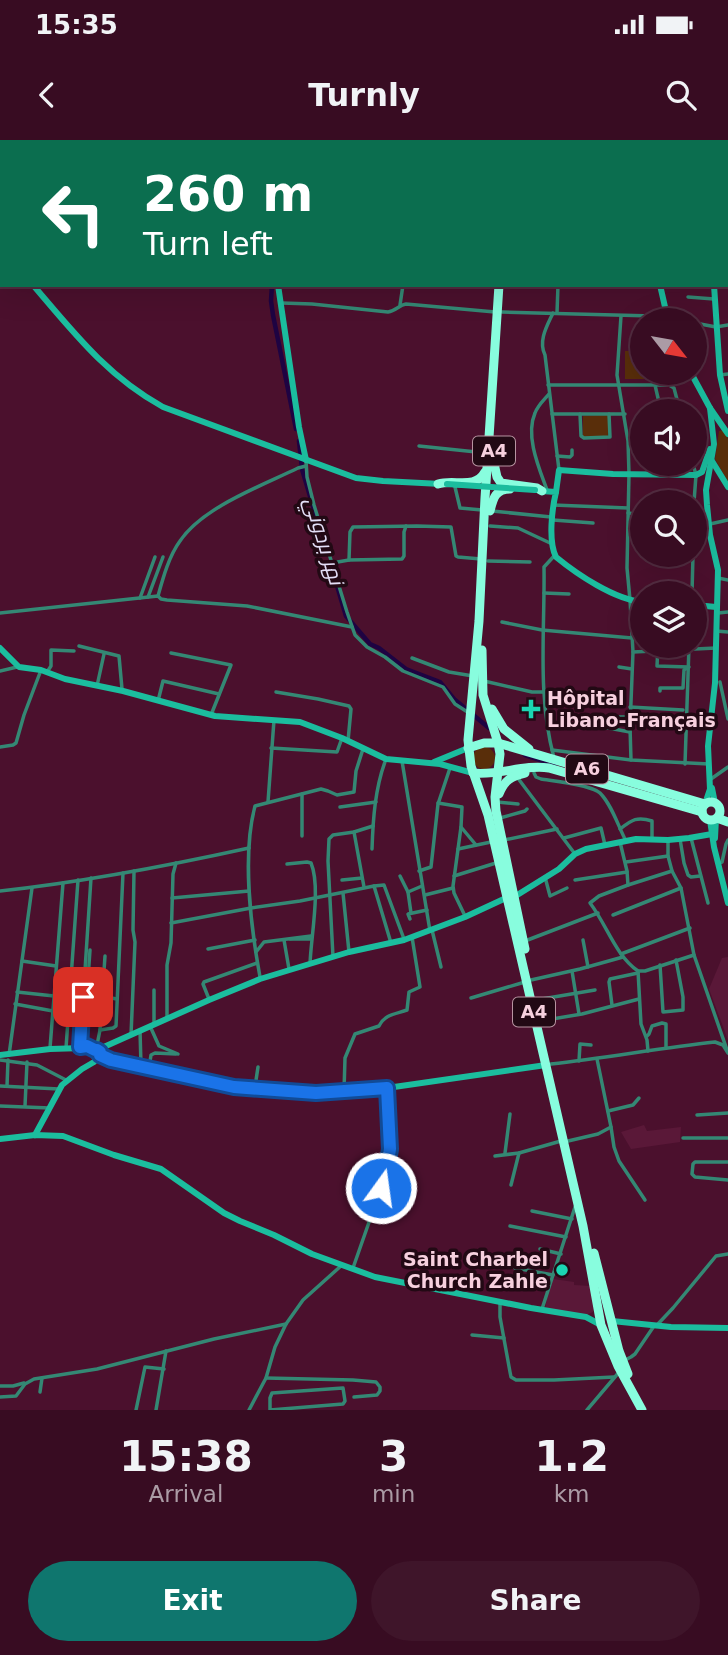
<!DOCTYPE html>
<html lang="en">
<head>
<meta charset="utf-8">
<style>
	:root { --surface:#380c22; --page:#3f152a; --text:#f1f3f6; --muted:#ab9ba5; --line:#522c40; --accent:#0f766e }
	body { margin:0; font-family:"DejaVu Sans",Cairo,sans-serif; background:var(--page); color:var(--text); height:100vh; display:flex; flex-direction:column; font-size:26px; white-space:nowrap }
	* { box-sizing:border-box; margin:0 }
	p { font-size:23px; color:var(--muted) }
	.icon { flex:none; width:38px; height:38px; fill:none; stroke:currentColor; stroke-width:2; stroke-linecap:round; stroke-linejoin:round }
	.map { position:relative; height:1270px; overflow:hidden }
	.details { display:flex; flex-direction:column; background:var(--surface); flex:1 }
	.details>* { flex:none }
	.top-card { position:absolute; left:0px; top:0px; width:728px; height:147px; box-shadow:0 7px 28px #0002,0 0 0 2px var(--line); background:#0b6e4f; color:#fff; overflow:hidden }
	.needle { width:46px; rotate:121deg }
	.controls { position:absolute; left:630px; top:168px; display:grid; gap:14px }
	.controls a { display:grid; place-items:center; width:77px; height:77px; border-radius:50%; background:var(--surface); box-shadow:0 7px 28px #0002,0 0 0 2px var(--line); font-size:35px }
	.pin { position:absolute; display:grid; place-items:center; width:60px; height:60px; color:#fff; margin:-30px; border-radius:14px; box-shadow:0 4px 10px #0006 }
	.me { position:absolute; width:77px; margin:-38px; rotate:14deg; stroke-linejoin:round; filter:drop-shadow(0 0 5px #0008) }
	.turn { display:flex; align-items:center; gap:24px; height:147px; padding:0 28px; font-size:32px }
	.turn .icon { width:91px; height:91px; stroke-width:2.5 }
	.turn b { display:block; font-size:49px; line-height:60px }
	.eta { display:flex; justify-content:space-evenly; align-items:center; height:119px; text-align:center }
	.eta b { font-size:42px; font-weight:600; line-height:49px }
	.action { display:flex; gap:14px; margin-top:auto; padding:14px 28px }
	.action a { flex:1; height:80px; border-radius:42px; background:var(--accent); color:#fff; font-size:28px; font-weight:600; line-height:80px; text-align:center }
	.action a+a { background:var(--page); color:var(--text) }
	.status { display:flex; justify-content:space-between; align-items:center; height:49px; padding:0 35px; background:var(--surface); direction:ltr }
	.status svg { height:19px; fill:currentColor }
	header { display:flex; justify-content:space-between; align-items:center; height:91px; padding:0 28px; background:var(--surface); font-size:32px; font-weight:600 }
	.map>svg:first-child { display:block }
	.built { fill:#5a1838 }
	.green { fill:#592e0a }
	.lines { fill:none; stroke-linecap:round; stroke-linejoin:round }
	.river { stroke:#1e0342; stroke-width:4.5 }
	.street { stroke:#348874; stroke-width:3.5 }
	.secondary { stroke:#1bbd9e; stroke-width:6 }
	.highway { stroke:#88fdde; stroke-width:9 }
	.secondary-bridge { stroke:#1bbd9e; stroke-width:6 }
	.route-casing { stroke:#114b97; stroke-width:18 }
	.route { stroke:#1a73e8; stroke-width:12 }
	.poi-dot { fill:#1bd5b2; stroke:#220914; stroke-width:2.5 }
	.labels { text-anchor:middle; stroke-width:7; stroke-linejoin:round; paint-order:stroke }
	.shield { fill:#220914; stroke:#b794a1; stroke-width:2 }
	.shield-label { font-size:18px; font-weight:bold; fill:#f7d0de }
	.poi-label { font-size:19px; font-weight:bold; fill:#f7d0de; stroke:#220914; text-anchor:start }
	.water-label { font-size:21px; font-style:italic; fill:#e4dff7; stroke:#220914 }
</style>
</head>
<body>
<div class="status"><b>15:35</b><svg viewBox="0 0 49 12"><path d="M0 12V9h3v3zM5 12V6h3v6zM10 12V3h3v9zM15 12V0h3v12zM26 1h20v11H26zM47 4h2v5h-2z"/></svg></div>
<header><svg class="icon" aria-label="back" viewBox="0 0 24 24"><path d="M15 5l-7 7 7 7"/></svg>Turnly<svg class="icon" aria-label="search" viewBox="0 0 24 24"><circle cx="10" cy="10" r="6"/><path d="M15 15l6 6"/></svg></header>
<div class="map">
<svg width="728" height="1270" viewBox="0 0 728 1270">
	<rect width="100%" height="100%" fill="#4b102d"/>
	<g class="built">
		<polygon points="728,817 728,900 709,849 722,818"/>
		<polygon points="644,985 647,991 681,987 680,1002 631,1009 621,992"/>
		<polygon points="553,1139 574,1142 574,1145 591,1146 594,1168 593,1172 586,1175 545,1169 548,1152"/>
	</g>
	<g class="green">
		<polygon points="625,211 642,211 642,233 662,233 662,239 625,239"/>
		<polygon points="608,275 608,296 583,297 583,276"/>
		<polygon points="724,290 728,299 728,342 715,319 719,291"/>
		<circle cx="484" cy="618" r="11"/>
	</g>
	<g class="lines">
		<g class="river">
			<polyline points="254,0 254,2"/>
			<polyline points="272,145 271,161 273,175 296,289"/>
			<polyline points="299,301 302,329 319,387"/>
			<polyline points="335,439 346,476 370,504 379,508 406,529 440,542 454,559 489,588"/>
			<polyline points="525,615 555,625"/>
		</g>
		<g class="street">
			<polyline points="380,0 406,2"/>
			<polyline points="427,2 429,0"/>
			<polyline points="566,2 566,0"/>
			<polyline points="726,50 728,50"/>
			<polyline points="726,82 728,82"/>
			<polyline points="726,94 728,94"/>
			<polyline points="0,120 2,119"/>
			<polyline points="726,127 728,127"/>
			<polyline points="726,137 728,137"/>
			<polyline points="688,157 714,159"/>
			<path d="M282,163l30,1 76,8c8,-1 11,-7 18,-8l89,8"/>
			<polyline points="400,165 403,145"/>
			<polyline points="502,172 653,176 667,175"/>
			<path d="M553,173c-6,13 -15,28 -8,42l14,115"/>
			<polyline points="557,173 558,145"/>
			<polyline points="621,176 617,235 628,301 629,334 627,428 630,460 633,512 630,587 631,620"/>
			<polyline points="695,183 716,187 728,185"/>
			<polyline points="720,235 728,234"/>
			<polyline points="548,245 669,245 674,248 680,271"/>
			<polyline points="655,245 661,271"/>
			<polyline points="552,274 625,274"/>
			<polyline points="580,274 581,296 584,298 610,297 609,274"/>
			<polyline points="419,306 486,313"/>
			<polyline points="557,316 570,317 572,315 572,310"/>
			<polyline points="306,320 307,337 314,365 347,472 355,495 367,507 385,517 403,531 443,547 455,564 469,573"/>
			<polyline points="671,324 673,335"/>
			<polyline points="693,324 696,335 694,362"/>
			<polyline points="455,347 460,368 482,370"/>
			<path d="M547,350c-8,-22 -22,-54 -12,-77 3,-8 9,-13 14,-19"/>
			<polyline points="553,365 628,368"/>
			<polyline points="492,371 551,377"/>
			<polyline points="628,373 642,375"/>
			<polyline points="553,380 593,383"/>
			<polyline points="710,384 728,380"/>
			<polyline points="490,386 518,388 550,403"/>
			<polyline points="695,389 709,388"/>
			<polyline points="349,420 350,392 353,387 417,386 451,387 456,416 458,417 481,419"/>
			<polyline points="488,421 530,422"/>
			<polyline points="332,423 349,420 402,419 404,416 404,392 406,386"/>
			<polyline points="718,438 728,440"/>
			<polyline points="544,453 569,454"/>
			<polyline points="692,453 693,415"/>
			<path d="M158,456c5,-18 11,-40 22,-55 23,-34 81,-55 118,-73l8,-2"/>
			<polyline points="148,457 163,417"/>
			<polyline points="140,458 155,417"/>
			<polyline points="0,473 158,456 161,459 167,460 247,466 352,487"/>
			<polyline points="718,473 728,472"/>
			<polyline points="502,482 542,490 632,498"/>
			<polyline points="716,491 728,492"/>
			<polyline points="79,506 119,516 122,549"/>
			<polyline points="658,506 657,526 689,527"/>
			<polyline points="633,512 716,508"/>
			<polyline points="171,513 231,525 211,575"/>
			<polyline points="412,518 449,532 473,536"/>
			<polyline points="619,527 632,529"/>
			<polyline points="0,531 17,527"/>
			<polyline points="47,532 51,526 51,510 74,511"/>
			<polyline points="484,541 532,552 543,552"/>
			<polyline points="720,542 728,579"/>
			<polyline points="97,546 104,514"/>
			<polyline points="660,551 660,548 683,548 684,530 687,528"/>
			<polyline points="276,552 318,559 349,566 351,569 348,601"/>
			<polyline points="158,561 163,541 219,554"/>
			<polyline points="630,567 683,570"/>
			<polyline points="599,577 630,577"/>
			<polyline points="603,577 603,587 630,592"/>
			<polyline points="0,607 13,605 16,603 24,575 41,530"/>
			<polyline points="271,608 337,612 342,598"/>
			<polyline points="552,610 631,620 709,624"/>
			<path d="M554,618c-17,-63 -9,-127 -10,-191l11,-12"/>
			<polyline points="402,621 430,791"/>
			<polyline points="685,624 689,506"/>
			<path d="M534,633l2,4 5,2c12,2 51,6 59,14 12,12 18,33 26,48"/>
			<polyline points="517,637 575,714"/>
			<polyline points="711,639 728,627"/>
			<polyline points="268,662 274,580"/>
			<polyline points="497,662 518,664"/>
			<polyline points="438,663 462,667 461,687 476,705"/>
			<polyline points="340,667 376,662"/>
			<polyline points="500,678 525,671 527,669"/>
			<polyline points="461,687 453,746 454,753 465,776"/>
			<path d="M620,689c12,-9 17,-13 32,-8v17"/>
			<polyline points="354,692 364,747"/>
			<polyline points="302,696 302,654"/>
			<polyline points="564,698 601,688 605,705"/>
			<polyline points="691,698 708,763"/>
			<polyline points="680,699 684,723 688,735 691,737 700,736"/>
			<polyline points="504,700 557,689"/>
			<polyline points="668,700 668,716 672,731 681,748 694,815 727,910"/>
			<polyline points="620,702 627,731 628,745"/>
			<path d="M372,709c1,-30 3,-61 14,-90"/>
			<polyline points="458,709 491,702"/>
			<polyline points="626,722 668,716"/>
			<polyline points="719,723 722,722 726,704 728,700"/>
			<path d="M287,724l20,-2 4,1c10,24 0,73 -1,101"/>
			<polyline points="419,731 431,727 438,664 450,628"/>
			<path d="M672,731l-44,14 -29,11 -9,7c17,22 25,52 48,68h7l49,-16"/>
			<polyline points="400,736 408,752 411,773"/>
			<polyline points="454,736 496,723"/>
			<polyline points="545,737 550,756 567,748"/>
			<polyline points="342,740 362,738"/>
			<polyline points="575,740 627,732"/>
			<polyline points="374,746 384,745 404,799"/>
			<path d="M0,751c84,-9 167,-25 249,-43"/>
			<polyline points="408,752 422,746"/>
			<polyline points="343,753 349,812"/>
			<polyline points="425,755 453,748"/>
			<polyline points="172,758 249,751"/>
			<polyline points="613,775 681,748"/>
			<polyline points="410,779 408,774 427,770"/>
			<polyline points="171,783 251,768 300,761 374,746 391,803"/>
			<polyline points="432,790 441,827"/>
			<polyline points="290,799 311,799"/>
			<polyline points="284,800 289,829"/>
			<polyline points="583,800 588,827"/>
			<polyline points="525,801 598,773"/>
			<polyline points="208,809 255,800"/>
			<polyline points="256,812 264,802 311,796"/>
			<polyline points="621,814 690,788"/>
			<polyline points="333,817 328,721 329,699 333,695 354,692 373,686"/>
			<polyline points="22,821 56,826"/>
			<polyline points="660,825 663,872 683,870 683,857 676,820"/>
			<polyline points="572,831 579,874"/>
			<polyline points="638,831 641,884 647,900 648,911"/>
			<path d="M260,837c-9,-49 -18,-122 -5,-171l66,-17 7,2 9,4 17,-3 2,-21 7,-22"/>
			<polyline points="531,840 580,829 623,817"/>
			<polyline points="17,852 54,856"/>
			<polyline points="87,854 90,810"/>
			<polyline points="88,854 117,859"/>
			<polyline points="471,858 525,842"/>
			<polyline points="55,859 70,860"/>
			<polyline points="70,859 83,858"/>
			<polyline points="209,859 203,844 204,842 257,823"/>
			<polyline points="536,860 595,850"/>
			<polyline points="15,864 53,871"/>
			<polyline points="83,865 101,867"/>
			<polyline points="612,865 609,842 610,839 638,833"/>
			<polyline points="167,878 167,825 171,803 173,734 176,723"/>
			<polyline points="540,881 582,874 639,859"/>
			<polyline points="154,883 154,850"/>
			<polyline points="150,886 159,906 178,914"/>
			<polyline points="100,890 113,888 116,886 123,733"/>
			<polyline points="140,890 141,926"/>
			<polyline points="131,895 135,802 133,790 134,731"/>
			<polyline points="647,896 649,894 652,886 662,883 666,884 666,907"/>
			<polyline points="80,907 91,738"/>
			<polyline points="50,908 63,743"/>
			<polyline points="66,908 78,740"/>
			<polyline points="96,910 100,890 105,816"/>
			<polyline points="9,915 32,748"/>
			<polyline points="0,920 37,925 66,940"/>
			<polyline points="579,921 580,904 591,905"/>
			<path d="M551,924c55,-6 109,-16 164,-22l8,3 5,8"/>
			<polyline points="149,928 151,915 155,913 176,914"/>
			<polyline points="0,946 59,949"/>
			<polyline points="7,946 8,920"/>
			<polyline points="255,947 258,927"/>
			<path d="M344,951l1,-33 10,-24 24,-8c6,-12 17,-12 28,-16l2,-18 11,-5 -8,-50"/>
			<polyline points="0,966 50,968"/>
			<polyline points="25,966 27,922"/>
			<polyline points="608,971 633,965 639,958"/>
			<polyline points="697,975 728,973"/>
			<polyline points="611,987 614,1007 619,1021 645,1060"/>
			<polyline points="683,998 728,998"/>
			<polyline points="568,1001 598,994 611,987 597,919"/>
			<polyline points="505,1013 510,974"/>
			<polyline points="495,1016 519,1013 561,1001"/>
			<polyline points="728,1022 695,1022 693,1024 692,1034 695,1037 728,1040"/>
			<polyline points="511,1045 519,1013"/>
			<polyline points="532,1071 572,1079"/>
			<polyline points="510,1086 566,1097"/>
			<polyline points="540,1109 561,1114"/>
			<polyline points="353,1128 388,1028 390,1009 387,948"/>
			<polyline points="515,1128 553,1135"/>
			<polyline points="500,1162 500,1177 510,1232 511,1237 516,1240 554,1240 614,1237"/>
			<polyline points="542,1169 575,1067"/>
			<polyline points="657,1185 673,1168 716,1116 728,1114"/>
			<polyline points="472,1195 504,1198"/>
			<polyline points="625,1220 631,1217 635,1214 654,1186"/>
			<polyline points="266,1238 353,1240 376,1242 380,1247 380,1251 377,1255 354,1257"/>
			<polyline points="0,1246 13,1246 24,1243"/>
			<polygon points="343,1248 345,1261 343,1264 270,1270 270,1258 272,1253"/>
			<polyline points="40,1252 42,1238"/>
			<polyline points="0,1257 16,1256 25,1244 34,1239 97,1229 214,1199 286,1184"/>
			<polyline points="136,1270 145,1227 164,1229"/>
			<polyline points="156,1270 166,1211"/>
			<polyline points="249,1270 266,1238 275,1207 286,1184 303,1160 342,1125"/>
			<polyline points="587,1270 620,1231"/>
		</g>
		<g class="secondary">
			<polyline points="257,0 258,2"/>
			<polyline points="626,0 626,2"/>
			<polyline points="718,2 718,0"/>
			<polyline points="0,106 2,107"/>
			<path d="M33,145c41,48 74,91 130,122l193,71 27,3 58,3"/>
			<polyline points="278,145 299,287 306,320"/>
			<polyline points="660,145 668,180"/>
			<polyline points="714,145 720,235 728,271"/>
			<polyline points="691,233 710,268 728,294"/>
			<polyline points="712,321 728,347"/>
			<path d="M541,351l15,1c-4,17 -8,49 0,65 22,18 58,42 86,45"/>
			<polyline points="556,352 559,330 613,334 696,335 702,332 710,309"/>
			<polyline points="695,465 716,467"/>
			<polyline points="0,508 19,527 41,530 65,539 123,551 215,576 300,582 342,598 386,619 440,624 473,633"/>
			<polyline points="434,622 468,608"/>
			<polyline points="712,648 715,663"/>
			<polyline points="705,664 710,649 708,606 715,543 718,430 710,395 707,365 706,350 714,304 710,268"/>
			<polyline points="710,680 714,707 728,763"/>
			<polyline points="715,698 716,678"/>
			<polyline points="514,757 559,729 575,714 586,709 636,699 668,700 689,698 712,694"/>
			<circle cx="97" cy="914" r="4"/>
			<polyline points="97,910 209,860 260,839 349,812 404,800 465,777 506,758"/>
			<polyline points="0,915 50,909 83,908 87,906 95,910"/>
			<polyline points="99,918 234,947 297,952 316,953 387,948 546,925"/>
			<polyline points="35,995 62,945 82,929 94,922 97,918"/>
			<polyline points="0,999 35,995 63,996 114,1015 161,1029 224,1073 240,1081 274,1095 312,1114 375,1137 531,1168 586,1177 601,1185"/>
			<polyline points="612,1181 671,1187 728,1188"/>
		</g>
		<g class="highway">
			<polyline points="507,2 507,0"/>
			<polyline points="499,145 485,358 479,481 468,600 471,626 488,675 583,1086 601,1185 618,1226 642,1270"/>
			<polyline points="493,319 497,337 501,343 537,348 542,351"/>
			<path d="M438,344c17,-5 37,6 47,-12"/>
			<path d="M490,371c3,-12 5,-22 20,-22"/>
			<polyline points="482,510 483,555 498,603 500,614 495,657 496,671 525,809"/>
			<polyline points="492,569 504,589 529,609"/>
			<polyline points="468,608 484,603 498,603 705,664"/>
			<path d="M473,633c26,3 50,-9 76,-5l153,44"/>
			<path d="M499,654c5,-13 12,-18 26,-21"/>
			<circle cx="711" cy="671" r="9"/>
			<polyline points="717,678 728,682"/>
			<polyline points="594,1113 619,1211 628,1234"/>
		</g>
		<polyline class="secondary-bridge" points="447,344 535,350"/>
	</g>
	<g class="lines">
		<g class="route-casing">
			<polyline id="route" points="83,857 80,907 87,906 95,910 97,910 100,912 100,915 111,920 234,947 316,953 387,948 390,1009 387,1028 381,1048"/>
		</g>
		<use href="#route" class="route"/>
	</g>
	<g class="poi-dot">
		<path d="M527.5 558.5h7v7h7v7h-7v7h-7v-7h-7v-7h7z"/>
		<circle cx="562" cy="1130" r="7"/>
	</g>
	<g class="labels">
		<g class="shield">
			<rect x="473" y="296.5" width="42" height="29" rx="5"/>
			<rect x="566" y="614.5" width="42" height="29" rx="5"/>
			<rect x="513" y="857.5" width="42" height="29" rx="5"/>
		</g>
		<g class="shield-label">
			<text x="494" y="317">A4</text>
			<text x="587" y="635">A6</text>
			<text x="534" y="878">A4</text>
		</g>
		<g class="poi-label">
			<text x="547" y="565">Hôpital<tspan x="547" dy="22">Libano-Français</tspan></text>
			<text x="548" y="1126" text-anchor="end">Saint Charbel<tspan x="548" dy="22">Church Zahle</tspan></text>
		</g>
		<g class="water-label">
			<text transform="translate(324 401) rotate(73)" y="7">نهر بردوني</text>
		</g>
	</g>
</svg>
<div class="controls">
<a><svg class="needle" viewBox="-14 -14 28 28"><path d="M0-13l5 13h-10z" fill="#e53935"/><path d="M0 13l5-13h-10z" fill="#ab9ba5"/></svg></a>
<a><svg class="icon" aria-label="sound" viewBox="0 0 24 24"><path d="M4 9h4l5-4v14l-5-4H4zM17 9q2 3 0 6"/></svg></a>
<a><svg class="icon" aria-label="search" viewBox="0 0 24 24"><circle cx="10" cy="10" r="6"/><path d="M15 15l6 6"/></svg></a>
<a><svg class="icon" aria-label="layers" viewBox="0 0 24 24"><path d="M12 4l9 5-9 5-9-5zM3 14l9 5 9-5"/></svg></a>
</div>
<div class="pin" style="left:83px;top:857px;background:#d93025"><svg class="icon" aria-label="arrive" viewBox="0 0 24 24"><path d="M6 21V4h12l-3 4 3 4H6"/></svg></div>
<svg class="me" style="left:381px;top:1048px" viewBox="-20 -20 40 40"><circle r="17" fill="#1a73e8" stroke="#fff" stroke-width="3"/><path d="M0-11L8 9 0 5-8 9z" fill="#fff"/></svg>
<div class="top-card">
<div class="turn"><svg class="icon" aria-label="left" viewBox="0 0 24 24"><path d="M17 20v-9H6M10 6l-5 5 5 5"/></svg><div><b>260 m</b>Turn left</div></div>
</div>
</div>
<section class="details">
<div class="eta">
<div><b>15:38</b><p>Arrival</p></div>
<div><b>3</b><p>min</p></div>
<div><b>1.2</b><p>km</p></div>
</div>
<div class="action"><a>Exit</a><a>Share</a></div>
</section>
</body>
</html>
